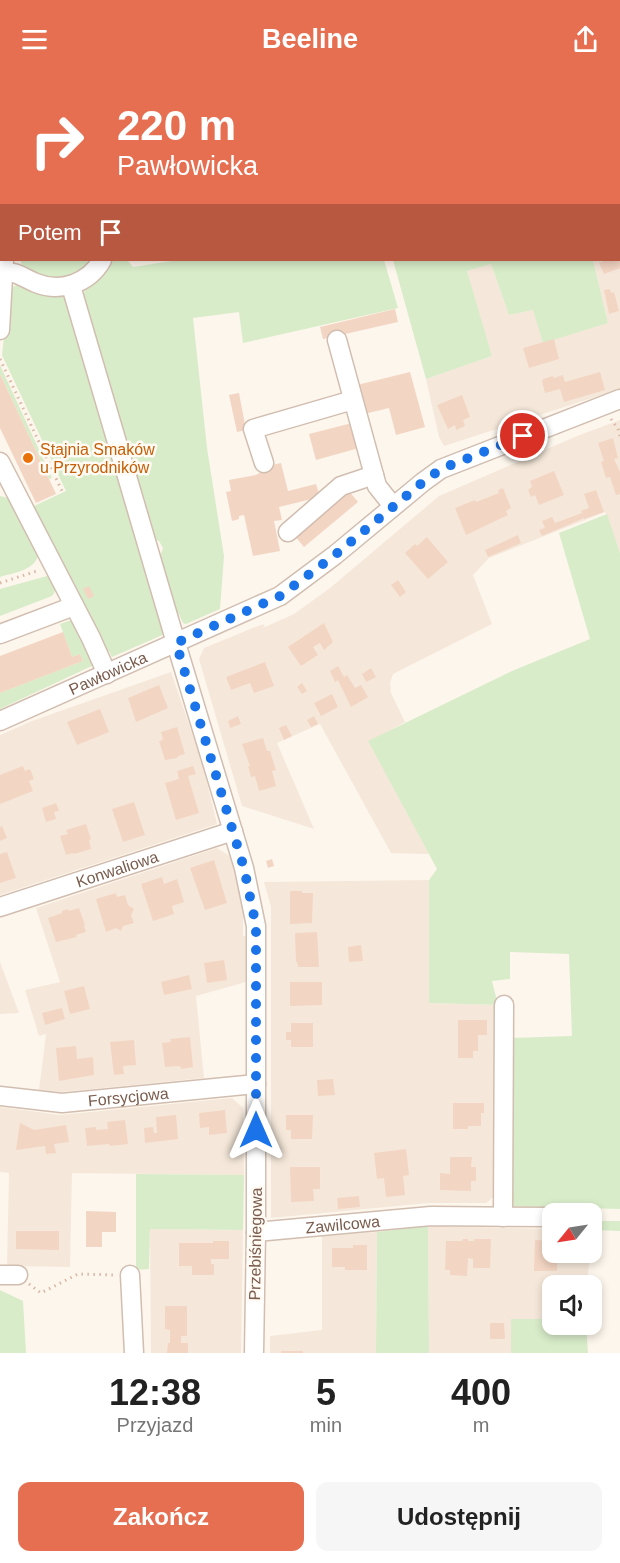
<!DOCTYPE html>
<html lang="pl">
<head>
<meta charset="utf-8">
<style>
	:root { --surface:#fff; --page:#f6f6f6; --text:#222; --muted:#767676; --accent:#e76f51 }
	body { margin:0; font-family:Arial,sans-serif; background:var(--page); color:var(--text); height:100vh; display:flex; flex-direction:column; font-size:22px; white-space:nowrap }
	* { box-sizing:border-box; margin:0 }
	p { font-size:20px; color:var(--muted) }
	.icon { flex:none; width:33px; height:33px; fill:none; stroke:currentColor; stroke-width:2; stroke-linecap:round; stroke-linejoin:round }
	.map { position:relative; height:1275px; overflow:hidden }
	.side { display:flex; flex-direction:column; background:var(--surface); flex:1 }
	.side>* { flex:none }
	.banner { position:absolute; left:0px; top:0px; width:621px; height:183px; box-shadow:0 3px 9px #0003; background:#e76f51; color:#fff; overflow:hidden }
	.needle { width:39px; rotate:240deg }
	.tools { position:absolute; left:542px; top:1125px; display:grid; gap:12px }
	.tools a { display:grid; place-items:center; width:60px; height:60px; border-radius:12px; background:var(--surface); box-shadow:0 3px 9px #0003; font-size:30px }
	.pin { position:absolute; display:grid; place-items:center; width:51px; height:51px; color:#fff; margin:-26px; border:3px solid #fff; border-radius:50%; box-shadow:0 2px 6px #0007 }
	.me { position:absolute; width:66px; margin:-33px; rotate:0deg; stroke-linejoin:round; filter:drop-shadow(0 0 4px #0008) }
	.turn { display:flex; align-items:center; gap:21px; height:126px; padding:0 18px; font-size:27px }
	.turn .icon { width:78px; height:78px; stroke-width:2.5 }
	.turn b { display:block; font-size:42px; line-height:51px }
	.then { display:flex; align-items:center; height:57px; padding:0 18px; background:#0003; gap:12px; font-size:22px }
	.eta { display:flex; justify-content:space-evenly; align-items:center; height:102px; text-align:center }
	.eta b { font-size:36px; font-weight:800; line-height:42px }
	.button { display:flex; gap:12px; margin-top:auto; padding:12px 18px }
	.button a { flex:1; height:69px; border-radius:12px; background:var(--accent); color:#fff; font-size:24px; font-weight:800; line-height:69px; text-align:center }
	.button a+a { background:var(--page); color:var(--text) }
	header { display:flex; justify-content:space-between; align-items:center; height:78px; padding:0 18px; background:var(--accent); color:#fff; font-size:27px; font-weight:800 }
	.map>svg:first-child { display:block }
	.residential { fill:#f5e8da }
	.green { fill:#d8ecc9 }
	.building { fill:#f3d5c3 }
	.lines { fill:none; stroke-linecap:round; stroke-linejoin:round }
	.minor-casing { stroke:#d1beb0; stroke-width:21 }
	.path { stroke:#d9b8a5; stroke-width:3; stroke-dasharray:1.5 4.5; stroke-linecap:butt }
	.minor { stroke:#fff; stroke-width:18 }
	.route { stroke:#1a73e8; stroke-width:10; stroke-dasharray:0 18 }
	.food-dot { fill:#e8710a; stroke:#fffaf3; stroke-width:2 }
	.labels { text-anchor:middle; stroke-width:5; stroke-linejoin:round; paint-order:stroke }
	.food-label { font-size:16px; fill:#c56008; stroke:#fffaf3; text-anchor:start }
	.street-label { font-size:16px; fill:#7a5c4d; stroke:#fffaf3 }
</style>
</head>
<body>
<header><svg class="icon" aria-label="menu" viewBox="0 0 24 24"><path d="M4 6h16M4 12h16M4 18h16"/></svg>Beeline<svg class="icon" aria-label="share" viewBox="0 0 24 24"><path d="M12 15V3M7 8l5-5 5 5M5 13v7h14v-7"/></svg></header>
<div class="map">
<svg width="620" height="1275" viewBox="0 0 620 1275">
	<rect width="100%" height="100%" fill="#fdf6ec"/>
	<g class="residential">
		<polygon points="620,49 620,311 444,368 439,359 426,301 492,278 466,193 491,186 509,237 533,232 608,245 593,182 620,182"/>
		<polygon points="620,342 620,475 605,434 489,480 473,497 492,546 393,596 390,605 391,615 405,644 369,664 429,776 391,775 320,646 277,665 314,751 242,728 199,581 204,570 263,546 265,549 294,536 330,510 439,418 577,358"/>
		<polygon points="171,594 202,684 217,746 0,817 0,657 32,643"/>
		<polygon points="217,770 231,779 243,833 243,858 246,858 246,904 196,918 204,1000 62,1014 39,1012 46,956 39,958 25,912 60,904 36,830"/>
		<polygon points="429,802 429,925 498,927 498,1115 486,1125 429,1125 271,1140 271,829 264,804"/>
		<polygon points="0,884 19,935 0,936"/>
		<polygon points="232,1020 243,1030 244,1097 72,1095 70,1189 7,1188 9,1095 0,1094 0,1029 60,1037"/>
		<polygon points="428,1148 552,1151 552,1174 590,1175 587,1207 552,1208 552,1241 511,1241 511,1275 429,1275"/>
		<polygon points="150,1151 243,1152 241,1275 151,1275"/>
		<polygon points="377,1154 376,1275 270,1275 270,1258 322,1252 322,1158"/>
	</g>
	<g class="green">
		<polygon points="0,0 549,0 550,1 2,2 1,26 0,28"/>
		<polygon points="20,182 96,182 78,198 45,202 23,189"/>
		<polygon points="113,182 127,182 133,189 178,182 384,182 398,230 243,265 239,234 193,240 207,370 224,478 220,531 186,546 183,545 179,536 175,531 156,480 161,476 163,470 159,463 151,460 103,283 101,280 83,219 85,211 88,206"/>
		<polygon points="393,182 593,182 608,245 543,265 533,232 509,237 491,186 467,193 492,278 426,301"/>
		<path d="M18,206c16,4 36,6 49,15l100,334 -55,24 -3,-6 -6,2 -69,-147 32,-15 -64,-136 7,-61 4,-7z"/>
		<polygon points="0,287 52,400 49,401 0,296"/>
		<path d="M0,418l9,2 30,55c-4,18 -24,19 -39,24z"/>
		<polygon points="607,436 620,475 620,1131 509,1128 511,960 572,958 569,876 510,874 510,901 492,903 498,927 429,925 429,802 437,791 368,663 512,593 590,561 559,455"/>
		<path d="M47,498c10,3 11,13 5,20l-52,20v-27z"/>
		<polygon points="74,541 96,586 0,631 0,615 83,583 80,576 72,579 60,546"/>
		<polygon points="136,1096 244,1097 243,1152 150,1151 149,1191 136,1192"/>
		<polygon points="592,1143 620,1143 620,1153 591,1152"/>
		<polygon points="428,1148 429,1275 376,1275 377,1154"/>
		<polygon points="0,1212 23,1223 26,1275 0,1275"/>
		<polygon points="511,1241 552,1241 552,1246 586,1247 588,1275 511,1275"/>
	</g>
	<g class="building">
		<polygon points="603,182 620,182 620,190 604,196 599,185 604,183"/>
		<polygon points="610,211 611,215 614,214 619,233 609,236 604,212"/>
		<polygon points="395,231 398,244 323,261 320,249"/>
		<polygon points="554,261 559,281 529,290 523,270"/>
		<polygon points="410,294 425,349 396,357 389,330 364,336 357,307"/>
		<polygon points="600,294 605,312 564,324 560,311 545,315 542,303 543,301 553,298 554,300 563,297 565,304"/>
		<polygon points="0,296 56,416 36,425 0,350"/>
		<polygon points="239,315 246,352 237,354 229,317"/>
		<polygon points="462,317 470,339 463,342 465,348 456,352 455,347 448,351 437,327"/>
		<polygon points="352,345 359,370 316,382 309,356"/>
		<polygon points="613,360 618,380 614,381 620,394 620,416 616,417 610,399 606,400 601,384 604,383 598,365"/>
		<polygon points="281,385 288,413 316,406 320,419 279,429 282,442 274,443 280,473 253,478 244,437 239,438 239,441 232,443 226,414 231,413 229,402 256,397 272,387"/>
		<polygon points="554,393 564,417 539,427 535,417 531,419 528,412 532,409 530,403"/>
		<polygon points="503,410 511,430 506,433 508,437 466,457 455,430 475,422 476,424 499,415 498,412"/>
		<polygon points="348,412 358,424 304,469 294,457"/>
		<polygon points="596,412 604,434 584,441 584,440 542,458 539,452 545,450 542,443 552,439 555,445 582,435 581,433 589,430 584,416"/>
		<polygon points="518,457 521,465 488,479 485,472"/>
		<polygon points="427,459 448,484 428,501 405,475 415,466 417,468"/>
		<polygon points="398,502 406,514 400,519 391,507"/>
		<polygon points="89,508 94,518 88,521 83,511"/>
		<polygon points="324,545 333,564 324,572 320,565 313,569 318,577 301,588 288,569"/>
		<polygon points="63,554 72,579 80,576 83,583 0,615 0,578"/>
		<polygon points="265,584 274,608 254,615 250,605 231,612 226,599"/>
		<polygon points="338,588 344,599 347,597 355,610 361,607 368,619 351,629 338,602 335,604 330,593"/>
		<polygon points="371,590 376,599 366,604 362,596"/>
		<polygon points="302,605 307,613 302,616 297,609"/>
		<polygon points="159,607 168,630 136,644 128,620"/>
		<polygon points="332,616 338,629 321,638 314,625"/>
		<polygon points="100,631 109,654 77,667 67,644"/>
		<polygon points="238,638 241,646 230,650 228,643"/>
		<polygon points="314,638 318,646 311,649 307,642"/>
		<polygon points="286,647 292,658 284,662 279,650"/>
		<polygon points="177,649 185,676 178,678 177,680 165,682 159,663 163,662 161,654"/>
		<polygon points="263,660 267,673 270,673 276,692 272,693 276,708 259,713 255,698 251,699 248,688 250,688 242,666"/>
		<polygon points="23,688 25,693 30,691 34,701 29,703 33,713 0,726 0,697"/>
		<polygon points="193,688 196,696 188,698 199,735 176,742 165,705 179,701 177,693"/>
		<polygon points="134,724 145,757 123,764 112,731"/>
		<polygon points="56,725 59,733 54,734 56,741 46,744 42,730"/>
		<polygon points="86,746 91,761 89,762 91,771 74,776 73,775 66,777 60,758 68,756 66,752"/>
		<polygon points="2,748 7,760 0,763 0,749"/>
		<polygon points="7,774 16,800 0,805 0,776"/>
		<polygon points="272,781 274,788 268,790 266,783"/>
		<polygon points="214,782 227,825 205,832 190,790"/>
		<polygon points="162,799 164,806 177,801 184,824 172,828 174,836 153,843 141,806"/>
		<polygon points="290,813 302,813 302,815 313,815 312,845 290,846"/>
		<polygon points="116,815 117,819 125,817 128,827 134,831 131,837 134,845 123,848 121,853 116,850 106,854 96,821"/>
		<polygon points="79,830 85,847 84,848 86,854 76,857 77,859 56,864 48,840 62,835 62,833 68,831 69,833"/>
		<polygon points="317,854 319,889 298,889 297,884 296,884 295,855"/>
		<polygon points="361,867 363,883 349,884 348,869"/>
		<polygon points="224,882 227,902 207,905 204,885"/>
		<polygon points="189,897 192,911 164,917 161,904"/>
		<polygon points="290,904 322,904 322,927 290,928"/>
		<polygon points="84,908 90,931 70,936 64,913"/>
		<polygon points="62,930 65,941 45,947 42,935"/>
		<polygon points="458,942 487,942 487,957 478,957 478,973 473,973 473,980 458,980"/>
		<polygon points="291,945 313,945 313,969 291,969 291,962 286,962 286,954 291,954"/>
		<polygon points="190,959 193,989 181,991 180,988 165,989 162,965 171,964 170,961"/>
		<polygon points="134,962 136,987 123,988 124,996 114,997 110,964"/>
		<polygon points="76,968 77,981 93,979 94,997 59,1003 56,970"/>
		<polygon points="333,1001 335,1017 318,1018 317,1002"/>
		<polygon points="453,1025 484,1025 484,1035 481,1035 481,1048 468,1048 468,1051 453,1051"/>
		<polygon points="225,1032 227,1055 209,1057 209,1049 200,1050 199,1035"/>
		<polygon points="176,1037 178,1061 145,1065 144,1050 153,1049 154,1055 157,1055 156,1039"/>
		<polygon points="286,1037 313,1037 312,1061 291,1061 291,1052 286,1052"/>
		<polygon points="125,1042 128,1066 110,1068 109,1066 87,1068 85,1050 96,1049 96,1052 108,1051 107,1044"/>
		<polygon points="20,1045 34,1052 66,1047 69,1064 54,1066 56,1075 46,1076 45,1068 16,1072"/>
		<polygon points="406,1071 409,1097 403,1098 405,1117 386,1119 384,1100 377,1101 374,1075"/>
		<polygon points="450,1079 472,1079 471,1089 476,1089 476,1103 471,1103 471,1113 440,1112 440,1095 450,1096"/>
		<polygon points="290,1089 320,1089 320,1111 313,1111 314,1123 291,1124"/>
		<polygon points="359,1118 360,1129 338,1131 337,1120"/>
		<polygon points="86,1133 116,1134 116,1154 102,1154 102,1169 86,1169"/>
		<polygon points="16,1153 59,1153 59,1172 16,1171"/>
		<polygon points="463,1161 468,1161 468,1163 474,1163 474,1161 491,1161 490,1190 473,1190 473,1181 468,1180 467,1198 450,1197 450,1192 445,1192 446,1163 462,1163"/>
		<polygon points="535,1162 552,1163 552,1174 557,1174 557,1193 534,1193"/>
		<polygon points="213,1163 229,1163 229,1181 211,1181 211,1186 214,1186 214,1197 192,1197 192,1188 179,1188 179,1165 213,1165"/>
		<polygon points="353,1167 367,1167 367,1192 345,1192 345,1189 332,1189 332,1170 353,1170"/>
		<polygon points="165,1228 187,1228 187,1258 181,1258 181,1265 188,1265 188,1275 167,1275 168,1265 170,1265 170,1252 165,1251"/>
		<polygon points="490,1245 504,1245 505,1261 490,1261"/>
		<rect x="281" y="1273" width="22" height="2"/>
	</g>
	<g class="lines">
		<g class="minor-casing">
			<g id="minor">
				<polyline points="0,71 2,69"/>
				<polyline points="0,160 2,162"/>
				<path d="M0,196c15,-5 23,4 36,9 25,10 53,0 66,-23"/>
				<polyline points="71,208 176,565 244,790 256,848 256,1154 254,1275"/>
				<polyline points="0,252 4,182"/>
				<polyline points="337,262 377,408 393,428"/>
				<polyline points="0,384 91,560 107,596"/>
				<polyline points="264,385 253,351 353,322"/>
				<polyline points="288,454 341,408 374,397"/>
				<polyline points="0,556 74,528"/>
				<path id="s1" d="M0,643l280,-125 55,-41 88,-73 18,-13 179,-70"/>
				<path id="s2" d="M0,829l233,-76"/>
				<path id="s3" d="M0,1018l62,7 194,-19"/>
				<polyline points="503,1139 504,927"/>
				<path id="s4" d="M256,1154l175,-16 121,1"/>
				<polyline points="0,1197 18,1197"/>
				<polyline points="130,1197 134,1275"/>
			</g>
		</g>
		<g class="path">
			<polyline points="12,0 12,2"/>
			<polyline points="130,0 130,2"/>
			<polyline points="0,29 2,30"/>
			<polyline points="2,33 2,40"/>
			<polyline points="0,124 2,124"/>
			<polyline points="0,281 62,413"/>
			<polyline points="611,341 618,351 620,358"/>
			<polyline points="0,505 40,492"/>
			<polyline points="29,1206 41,1215 78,1196 116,1197"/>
		</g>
		<use href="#minor" class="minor"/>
	</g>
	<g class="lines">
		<polyline class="route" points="256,1052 256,848 244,790 176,565 280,518 335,477 423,404 441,391 523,358"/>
	</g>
	<circle class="food-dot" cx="28" cy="380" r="6"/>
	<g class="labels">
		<g class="food-label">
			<text x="40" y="377">Stajnia Smaków<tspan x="40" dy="18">u Przyrodników</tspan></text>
		</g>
		<g class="street-label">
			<text dy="6" stroke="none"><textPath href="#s1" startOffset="118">Pawłowicka</textPath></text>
			<text dy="6" stroke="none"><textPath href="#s2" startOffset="123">Konwaliowa</textPath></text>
			<text dy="6" stroke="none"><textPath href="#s3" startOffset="129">Forsycjowa</textPath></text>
			<text dy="6" stroke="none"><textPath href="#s4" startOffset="87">Zawilcowa</textPath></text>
			<text transform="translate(255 1166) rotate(-89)" y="6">Przebiśniegowa</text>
		</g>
	</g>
</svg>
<div class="tools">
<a><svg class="needle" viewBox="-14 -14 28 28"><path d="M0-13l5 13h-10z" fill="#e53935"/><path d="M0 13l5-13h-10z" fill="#767676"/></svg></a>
<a><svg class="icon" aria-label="sound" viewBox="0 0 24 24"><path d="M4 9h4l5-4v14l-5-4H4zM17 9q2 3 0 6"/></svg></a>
</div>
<div class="pin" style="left:523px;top:358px;background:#d93025"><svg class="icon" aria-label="arrive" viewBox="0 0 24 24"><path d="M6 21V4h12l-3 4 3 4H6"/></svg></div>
<svg class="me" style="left:256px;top:1052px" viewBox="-20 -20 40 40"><path d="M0-17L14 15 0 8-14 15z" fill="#1a73e8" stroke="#fff" stroke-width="4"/></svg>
<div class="banner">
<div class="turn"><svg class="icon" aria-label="right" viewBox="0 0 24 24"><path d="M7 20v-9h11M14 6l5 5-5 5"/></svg><div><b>220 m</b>Pawłowicka</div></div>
<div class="then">Potem<svg class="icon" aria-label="arrive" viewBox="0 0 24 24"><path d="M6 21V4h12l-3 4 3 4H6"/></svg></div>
</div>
</div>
<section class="side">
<div class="eta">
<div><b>12:38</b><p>Przyjazd</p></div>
<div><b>5</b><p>min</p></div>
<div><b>400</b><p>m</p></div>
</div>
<div class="button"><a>Zakończ</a><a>Udostępnij</a></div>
</section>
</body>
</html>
